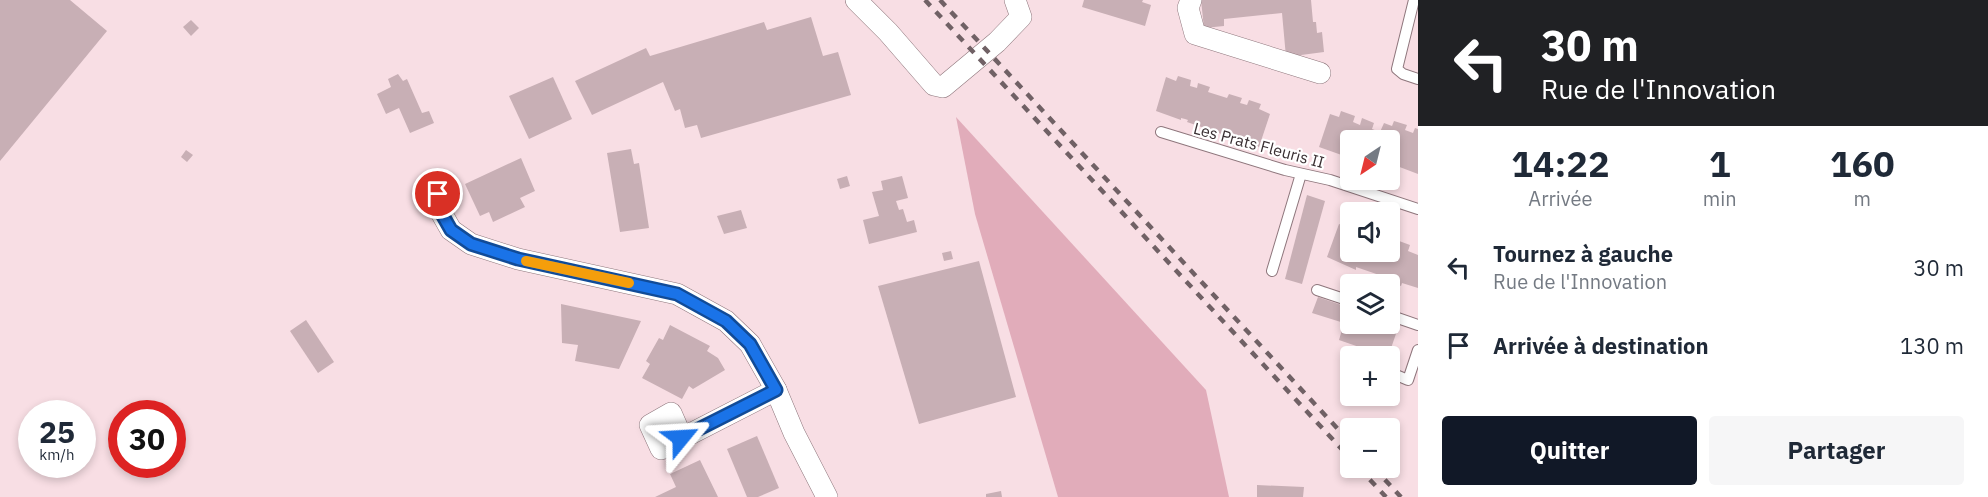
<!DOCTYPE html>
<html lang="fr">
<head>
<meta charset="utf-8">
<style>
	:root { --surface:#fff; --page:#f6f6f7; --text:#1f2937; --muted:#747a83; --accent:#111827 }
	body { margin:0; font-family:"IBM Plex Sans",sans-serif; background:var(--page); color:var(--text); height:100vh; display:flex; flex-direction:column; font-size:22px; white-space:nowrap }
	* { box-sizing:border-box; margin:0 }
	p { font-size:20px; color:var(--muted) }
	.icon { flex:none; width:33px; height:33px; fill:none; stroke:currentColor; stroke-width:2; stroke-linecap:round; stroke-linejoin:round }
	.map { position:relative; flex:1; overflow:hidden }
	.side { display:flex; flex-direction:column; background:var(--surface); width:570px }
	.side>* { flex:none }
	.hud { background:#202124; color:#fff; overflow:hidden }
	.needle { width:39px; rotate:215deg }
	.tools { position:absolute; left:1340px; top:130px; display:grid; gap:12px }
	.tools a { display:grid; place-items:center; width:60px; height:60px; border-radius:6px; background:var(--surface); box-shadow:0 3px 9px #0003; font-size:30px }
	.speed { position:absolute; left:18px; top:400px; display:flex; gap:12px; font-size:30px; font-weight:700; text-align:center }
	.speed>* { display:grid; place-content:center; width:78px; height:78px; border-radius:50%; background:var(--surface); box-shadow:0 3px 9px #0003; line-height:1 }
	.speed small { font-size:15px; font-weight:400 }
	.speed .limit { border:9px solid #d22; background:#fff; color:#111 }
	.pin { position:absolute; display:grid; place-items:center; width:51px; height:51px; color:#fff; margin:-26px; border:3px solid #fff; border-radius:50%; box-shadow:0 2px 6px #0007 }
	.me { position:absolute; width:66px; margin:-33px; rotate:63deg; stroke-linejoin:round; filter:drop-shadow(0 0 4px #0008) }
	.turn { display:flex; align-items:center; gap:21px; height:126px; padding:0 24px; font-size:27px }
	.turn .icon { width:78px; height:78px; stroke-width:2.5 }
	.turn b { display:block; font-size:42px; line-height:51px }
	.eta { display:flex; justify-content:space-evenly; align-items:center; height:102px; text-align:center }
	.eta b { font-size:36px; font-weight:700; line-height:42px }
	.button { display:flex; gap:12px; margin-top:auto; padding:12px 24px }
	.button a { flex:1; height:69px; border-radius:6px; background:var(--accent); color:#fff; font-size:24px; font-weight:700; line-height:69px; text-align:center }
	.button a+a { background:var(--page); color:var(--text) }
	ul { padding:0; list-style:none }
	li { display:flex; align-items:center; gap:18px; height:78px; padding:0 24px }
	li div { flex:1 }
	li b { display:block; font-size:22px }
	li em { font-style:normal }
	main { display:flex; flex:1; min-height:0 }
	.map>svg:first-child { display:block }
	.green { fill:#e1acba }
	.building { fill:#c8afb5 }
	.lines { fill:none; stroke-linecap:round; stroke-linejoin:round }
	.service-casing { stroke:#8e767c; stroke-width:12 }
	.minor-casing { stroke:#8e767c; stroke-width:22 }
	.service { stroke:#fff; stroke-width:10 }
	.minor { stroke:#fff; stroke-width:21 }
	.rail { stroke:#706165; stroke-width:4.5; stroke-dasharray:8 8; stroke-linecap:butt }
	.route-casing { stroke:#114b97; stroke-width:15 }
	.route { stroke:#1a73e8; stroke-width:10 }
	.slow { stroke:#f59e0b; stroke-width:10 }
	.labels { text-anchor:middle; stroke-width:4.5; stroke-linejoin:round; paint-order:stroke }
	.street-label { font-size:16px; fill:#3a3033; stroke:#fff }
</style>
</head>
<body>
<main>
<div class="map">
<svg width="1418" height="497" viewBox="0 0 1418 497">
	<rect width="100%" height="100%" fill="#f8dee4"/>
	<polygon class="green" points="956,117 1206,390 1229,497 1058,497 975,214"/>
	<g class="building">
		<polygon points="0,0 70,0 107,31 0,161"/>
		<polygon points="1084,0 1143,0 1142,2 1151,5 1145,26 1082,7"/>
		<polygon points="1201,0 1311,0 1313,22 1316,22 1317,33 1322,32 1324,52 1286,57 1282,13 1224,19 1224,26 1204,28"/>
		<polygon points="811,17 823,56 838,52 851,95 701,138 697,125 685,128 680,109 675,111 663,82 592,115 575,81 646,48 650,56 764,22 767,30"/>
		<polygon points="191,20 199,28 191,36 183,27"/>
		<polygon points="398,74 403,81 407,79 422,113 429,111 434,123 410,133 399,108 386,114 377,94 391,87 388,79"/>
		<polygon points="1178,76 1191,80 1190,86 1197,88 1198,83 1210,87 1208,92 1227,98 1229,94 1242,98 1240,103 1247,105 1249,100 1261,104 1259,109 1270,114 1259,147 1187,122 1188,120 1185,119 1181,118 1181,120 1156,111 1166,77 1176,81"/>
		<polygon points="553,77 572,119 529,139 509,96"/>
		<polygon points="1341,111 1355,116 1353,122 1360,125 1362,118 1374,123 1372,129 1380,132 1384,123 1392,126 1394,121 1407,125 1405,130 1413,133 1415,128 1418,129 1418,174 1389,163 1389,141 1350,141 1350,158 1319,147 1330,114 1339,117"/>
		<polygon points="631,149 634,164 639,163 649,228 620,232 607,153"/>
		<polygon points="186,150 193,155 187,162 181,157"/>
		<polygon points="521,158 535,191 520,198 525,207 493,222 489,212 480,216 465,184"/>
		<polygon points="847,176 850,186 840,189 837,179"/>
		<polygon points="902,176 908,198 896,201 899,210 903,209 907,222 914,220 917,232 869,244 863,220 879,216 872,192 883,190 881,181"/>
		<polygon points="1307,195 1325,201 1302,284 1285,279"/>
		<polygon points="741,210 747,228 724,234 717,216"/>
		<polygon points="1339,224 1350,228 1350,252 1389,252 1391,238 1410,245 1408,251 1418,255 1418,288 1402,283 1401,286 1387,281 1388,278 1356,267 1356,270 1327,257"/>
		<polygon points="951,251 953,259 944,261 942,253"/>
		<polygon points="979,261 1016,397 919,424 878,286"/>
		<polygon points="1318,297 1350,308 1350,324 1389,324 1389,322 1399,325 1388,357 1339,340 1344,323 1312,313"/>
		<polygon points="561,304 641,321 619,369 575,361 578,345 562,343"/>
		<polygon points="306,320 334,362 318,373 290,331"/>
		<polygon points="670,325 710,346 707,351 718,358 725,370 693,389 689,386 682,399 642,378 650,364 646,361 659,338 663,340"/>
		<polygon points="757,436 779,488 758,497 747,497 727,449"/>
		<polygon points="700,460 718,497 655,497 676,487 670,474"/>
		<polygon points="1257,485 1304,487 1303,497 1257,497"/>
		<polygon points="1001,491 1002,497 986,497 986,494"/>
	</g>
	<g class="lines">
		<g class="service-casing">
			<g id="service">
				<polyline points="1414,0 1397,69 1403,74 1418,79"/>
				<polyline points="1161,132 1285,170 1330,180 1418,209"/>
				<polyline points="1272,271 1301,174"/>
				<polyline points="1317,290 1350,301"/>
				<polyline points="1389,315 1418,325"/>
				<polyline points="1349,356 1351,357"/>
				<polyline points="1389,372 1408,380 1418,350"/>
			</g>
		</g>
		<g class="minor-casing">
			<g id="minor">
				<polyline points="856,0 888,32 934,85 943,87 997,42 1021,17 1015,0"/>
				<polyline points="1191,0 1188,8 1195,34 1320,73"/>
				<polyline points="438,194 438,207 451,230 471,244 518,259 677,294 726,321 750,344 776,390 794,433 827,497"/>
				<polyline points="682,438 671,413 650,425 661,449 776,390"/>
			</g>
		</g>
		<use href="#service" class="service"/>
		<use href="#minor" class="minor"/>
		<g class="rail">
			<polyline points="925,0 1350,458"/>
			<polyline points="940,0 1350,442"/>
			<polyline points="1359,468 1386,497"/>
			<polyline points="1374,468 1401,497"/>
		</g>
	</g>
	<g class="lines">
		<g class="route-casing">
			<polyline id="route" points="438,194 438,207 451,230 471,244 518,259 677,294 726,321 750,344 776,390 681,438"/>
		</g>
		<use href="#route" class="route"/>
		<polyline class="slow" points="526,261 629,283"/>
	</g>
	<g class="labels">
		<g class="street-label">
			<text transform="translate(1259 145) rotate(15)" y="6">Les Prats Fleuris II</text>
		</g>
	</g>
</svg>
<div class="tools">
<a><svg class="needle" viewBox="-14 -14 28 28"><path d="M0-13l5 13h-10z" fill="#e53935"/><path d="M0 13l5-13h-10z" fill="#747a83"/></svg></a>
<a><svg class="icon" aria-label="sound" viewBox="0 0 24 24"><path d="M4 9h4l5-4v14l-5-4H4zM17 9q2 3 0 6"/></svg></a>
<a><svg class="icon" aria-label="layers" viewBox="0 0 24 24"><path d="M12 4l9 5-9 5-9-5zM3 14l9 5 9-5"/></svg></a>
<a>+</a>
<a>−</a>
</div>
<div class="speed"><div>25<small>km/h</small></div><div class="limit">30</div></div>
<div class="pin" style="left:438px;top:194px;background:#d93025"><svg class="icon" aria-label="arrive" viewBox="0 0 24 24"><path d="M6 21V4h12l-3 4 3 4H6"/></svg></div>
<svg class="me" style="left:681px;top:438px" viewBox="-20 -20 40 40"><path d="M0-17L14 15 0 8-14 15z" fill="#1a73e8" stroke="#fff" stroke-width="4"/></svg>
</div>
<section class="side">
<div class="hud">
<div class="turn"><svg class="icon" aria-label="left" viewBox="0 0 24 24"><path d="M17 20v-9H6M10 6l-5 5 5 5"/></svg><div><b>30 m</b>Rue de l'Innovation</div></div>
</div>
<div class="eta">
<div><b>14:22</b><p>Arrivée</p></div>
<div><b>1</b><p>min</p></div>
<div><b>160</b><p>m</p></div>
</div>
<ul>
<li><svg class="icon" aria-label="left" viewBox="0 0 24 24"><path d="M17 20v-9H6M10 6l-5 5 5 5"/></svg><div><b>Tournez à gauche</b><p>Rue de l'Innovation</p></div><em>30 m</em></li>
<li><svg class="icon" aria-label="arrive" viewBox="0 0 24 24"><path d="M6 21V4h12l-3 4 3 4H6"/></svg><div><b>Arrivée à destination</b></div><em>130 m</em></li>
</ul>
<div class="button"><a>Quitter</a><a>Partager</a></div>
</section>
</main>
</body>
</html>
